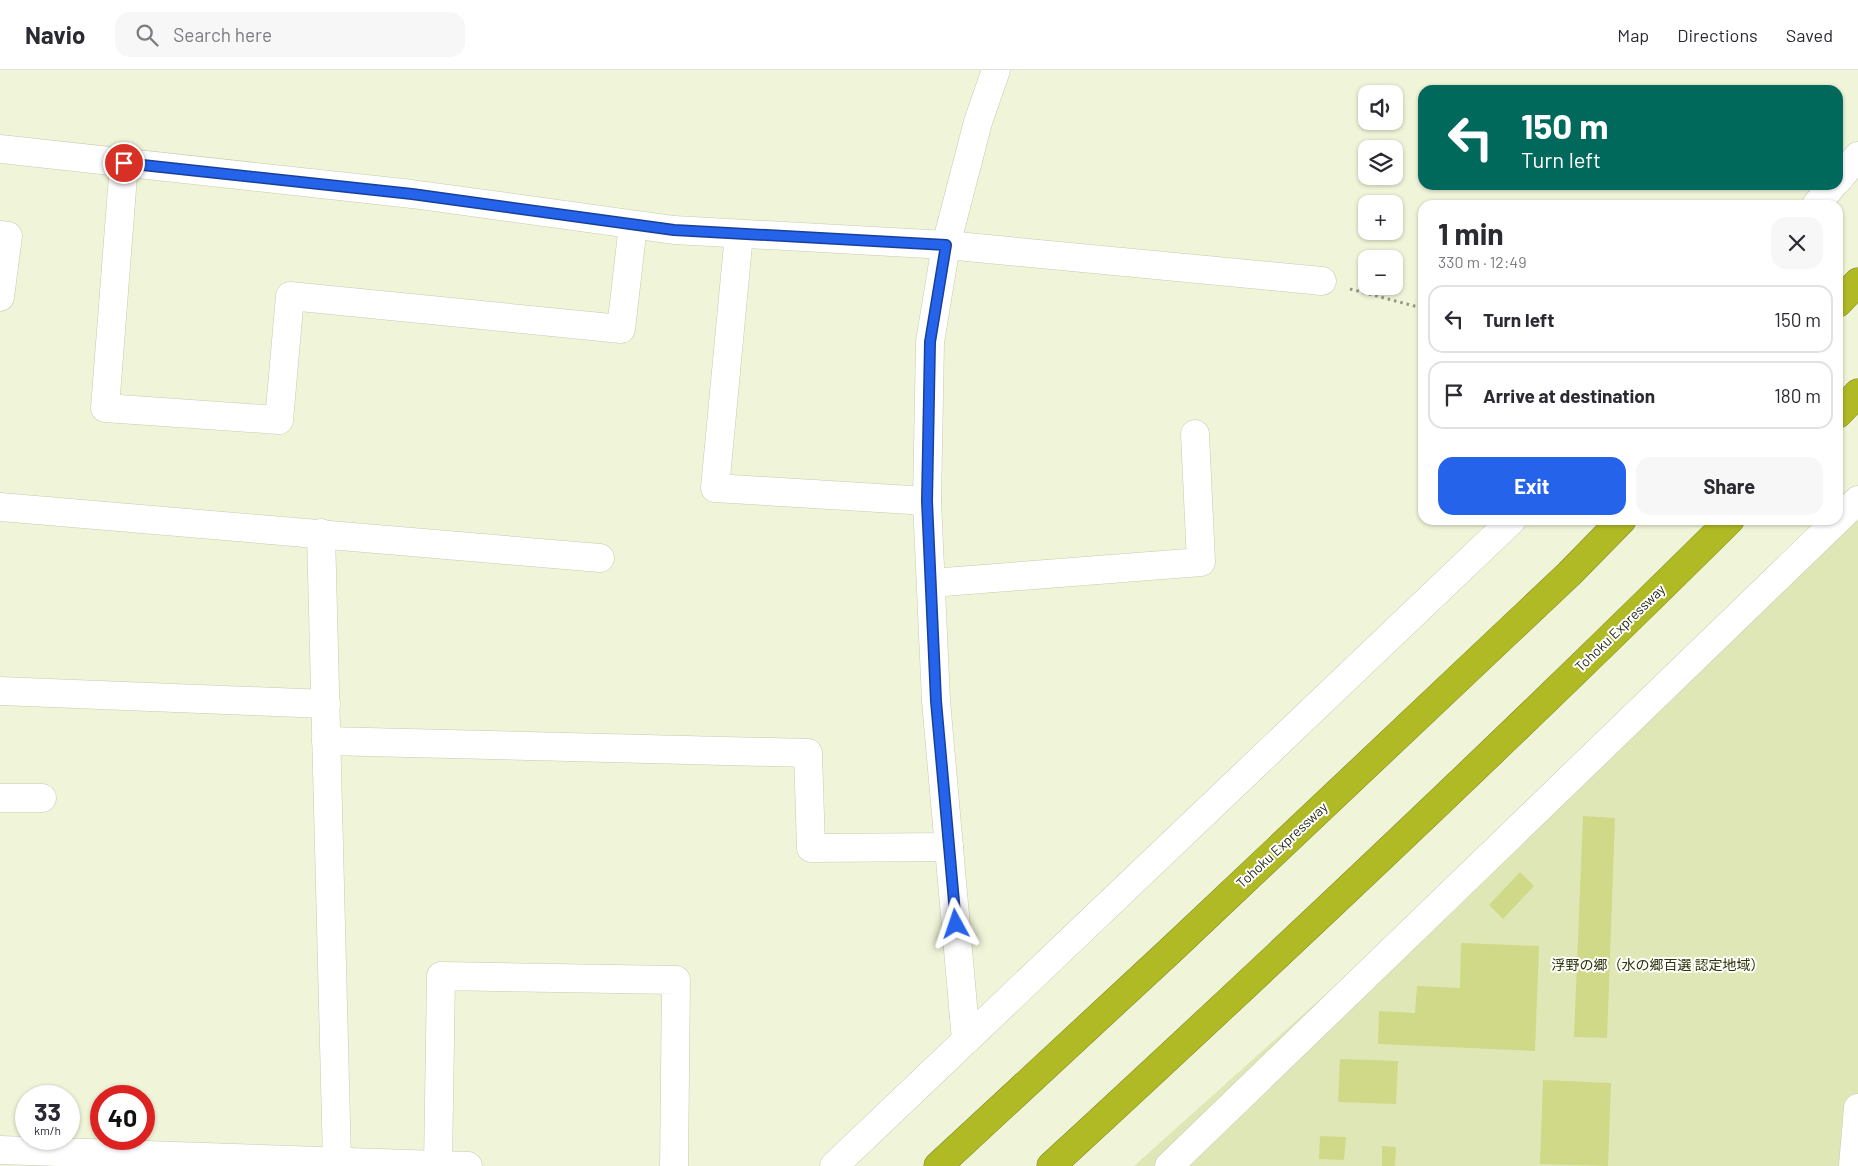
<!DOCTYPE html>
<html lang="en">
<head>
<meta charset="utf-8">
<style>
	:root { --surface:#fff; --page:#f7f7f7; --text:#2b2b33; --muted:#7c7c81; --line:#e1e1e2; --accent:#2563eb }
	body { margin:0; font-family:Barlow,"Noto Sans JP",sans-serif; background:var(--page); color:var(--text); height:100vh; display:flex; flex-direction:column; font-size:19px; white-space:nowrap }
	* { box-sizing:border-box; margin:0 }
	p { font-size:16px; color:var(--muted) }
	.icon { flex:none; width:28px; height:28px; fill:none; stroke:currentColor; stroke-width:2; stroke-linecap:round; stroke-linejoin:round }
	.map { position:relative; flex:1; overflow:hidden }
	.drawer { position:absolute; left:1418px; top:130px; width:425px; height:325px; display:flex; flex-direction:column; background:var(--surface); border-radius:15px; box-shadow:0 1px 4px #0004 }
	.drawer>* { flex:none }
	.banner { position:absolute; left:1418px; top:15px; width:425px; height:105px; border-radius:15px; box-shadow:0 1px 4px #0004; background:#00695c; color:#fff; overflow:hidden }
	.fabs { position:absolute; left:1358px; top:15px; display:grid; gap:10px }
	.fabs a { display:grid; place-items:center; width:45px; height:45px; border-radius:10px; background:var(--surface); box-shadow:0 1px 4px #0004; font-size:25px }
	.speed { position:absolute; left:15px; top:1015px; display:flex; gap:10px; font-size:25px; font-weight:700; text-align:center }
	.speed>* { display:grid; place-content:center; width:65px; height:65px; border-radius:50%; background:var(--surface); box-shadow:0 1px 4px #0004; line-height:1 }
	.speed small { font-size:12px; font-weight:400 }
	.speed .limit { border:8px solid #d22; background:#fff; color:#111 }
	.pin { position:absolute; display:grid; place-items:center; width:42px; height:42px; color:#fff; margin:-21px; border:2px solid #fff; border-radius:50%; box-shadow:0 1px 5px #0007 }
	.me { position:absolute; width:55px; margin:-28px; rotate:355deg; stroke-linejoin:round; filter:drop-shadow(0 0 4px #0008) }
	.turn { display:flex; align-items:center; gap:18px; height:105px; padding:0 20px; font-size:22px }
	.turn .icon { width:65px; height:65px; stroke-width:2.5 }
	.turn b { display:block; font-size:35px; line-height:42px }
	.round { display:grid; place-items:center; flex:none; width:52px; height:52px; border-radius:15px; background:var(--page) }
	.head { display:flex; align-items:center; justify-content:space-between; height:85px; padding:0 20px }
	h1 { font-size:30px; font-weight:700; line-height:38px }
	.primary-button { display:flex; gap:10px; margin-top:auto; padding:10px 20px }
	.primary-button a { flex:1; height:58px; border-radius:15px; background:var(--accent); color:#fff; font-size:20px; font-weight:700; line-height:58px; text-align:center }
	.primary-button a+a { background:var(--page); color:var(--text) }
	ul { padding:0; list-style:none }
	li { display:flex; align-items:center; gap:15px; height:68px; margin:0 10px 8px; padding:0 10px; border:2px solid var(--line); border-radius:15px }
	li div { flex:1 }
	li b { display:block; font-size:19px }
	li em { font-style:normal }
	header { display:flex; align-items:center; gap:30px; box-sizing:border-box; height:70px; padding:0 25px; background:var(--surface); border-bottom:1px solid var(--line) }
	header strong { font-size:24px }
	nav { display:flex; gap:28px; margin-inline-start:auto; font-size:18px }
	.search { width:350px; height:45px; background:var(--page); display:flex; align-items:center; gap:12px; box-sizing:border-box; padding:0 18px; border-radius:15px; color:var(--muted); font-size:19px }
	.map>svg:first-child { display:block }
	.green { fill:#e0e7b6 }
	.building { fill:#cfd987 }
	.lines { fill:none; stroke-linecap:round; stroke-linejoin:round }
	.minor-casing { stroke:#c7cbb0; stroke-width:29 }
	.highway-casing { stroke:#7f8722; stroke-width:29 }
	.path { stroke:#939682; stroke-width:3; stroke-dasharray:2.5 4; stroke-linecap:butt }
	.minor { stroke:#fff; stroke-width:28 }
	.highway { stroke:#afba24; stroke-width:28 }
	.route-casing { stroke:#184099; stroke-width:12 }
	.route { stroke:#2563eb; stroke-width:9 }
	.labels { text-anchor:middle; stroke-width:4; stroke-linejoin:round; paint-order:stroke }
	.street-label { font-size:14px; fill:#27281e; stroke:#fefff9 }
	.park-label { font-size:14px; fill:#2e310e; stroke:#fefff9 }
</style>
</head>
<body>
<header>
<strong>Navio</strong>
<div class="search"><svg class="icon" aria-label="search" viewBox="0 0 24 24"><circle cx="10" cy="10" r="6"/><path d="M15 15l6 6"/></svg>Search here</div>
<nav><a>Map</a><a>Directions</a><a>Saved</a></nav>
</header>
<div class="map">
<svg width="1858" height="1096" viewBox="0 0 1858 1096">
	<rect width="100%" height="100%" fill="#f0f4d8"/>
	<polygon class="green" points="1858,442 1858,1096 1134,1096 1799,500"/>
	<g class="building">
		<polygon points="1583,746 1615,748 1607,968 1574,967"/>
		<polygon points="1520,802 1534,816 1503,849 1489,835"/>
		<polygon points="1461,873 1539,876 1535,981 1378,974 1379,941 1415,943 1417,916 1460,918"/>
		<polygon points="1340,989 1398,991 1396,1034 1338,1032"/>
		<polygon points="1543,1010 1611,1013 1608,1096 1540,1094"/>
		<polygon points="1320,1066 1346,1067 1344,1090 1319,1089"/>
		<polygon points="1382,1076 1396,1077 1395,1096 1382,1096"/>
	</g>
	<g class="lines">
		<g class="minor-casing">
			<g id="minor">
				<polyline points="0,79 412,124 674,160 946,175 1322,211"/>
				<polyline points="124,93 105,338 279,350 290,226 621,259 633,155"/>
				<polyline points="1838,110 1858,86"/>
				<polyline points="1816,135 1833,115"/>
				<polyline points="739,164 715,418 927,431"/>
				<polyline points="0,165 8,166 0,227"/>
				<polyline points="0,437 600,488"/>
				<polyline points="321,463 337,1091"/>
				<polyline points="931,513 1201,492 1195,364"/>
				<polyline points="0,621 326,634"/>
				<polyline points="326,671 808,683 811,778 949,777"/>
				<polyline points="0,728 42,728"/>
				<polyline points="966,970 936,631 927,431 930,272 946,175 978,52 996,0"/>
				<polyline points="0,1080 468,1096"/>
				<polyline points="438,1095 441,906 676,910 674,1096"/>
				<polyline points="834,1096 1512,450"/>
				<polyline points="1169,1096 1858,430"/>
				<polyline points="1853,1096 1858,1038"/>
			</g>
		</g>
		<g class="highway-casing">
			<g id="highway">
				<polyline points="1838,233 1858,212"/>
				<polyline points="1838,344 1858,323"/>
				<polyline points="938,1096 1171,880 1569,504 1622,450"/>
				<path d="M1051,1096c230,-212 457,-426 679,-646"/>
			</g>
		</g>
		<polyline class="path" points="1350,219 1422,238"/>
		<use href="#minor" class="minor"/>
		<use href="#highway" class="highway"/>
	</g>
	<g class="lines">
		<g class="route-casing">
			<polyline id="route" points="124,93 412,124 674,160 946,175 930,272 927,431 936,631 956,854"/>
		</g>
		<use href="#route" class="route"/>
	</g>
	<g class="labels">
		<g class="street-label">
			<text transform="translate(1620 558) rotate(-44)" y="5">Tohoku Expressway</text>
			<text transform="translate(1282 775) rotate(-43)" y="5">Tohoku Expressway</text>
		</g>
		<g class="park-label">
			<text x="1658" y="900">浮野の郷（水の郷百選 認定地域）</text>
		</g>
	</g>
</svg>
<div class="fabs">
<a><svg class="icon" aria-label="sound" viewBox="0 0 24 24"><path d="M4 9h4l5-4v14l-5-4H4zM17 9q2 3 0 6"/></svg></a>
<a><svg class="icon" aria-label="layers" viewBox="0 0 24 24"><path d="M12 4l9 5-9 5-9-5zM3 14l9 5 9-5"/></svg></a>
<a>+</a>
<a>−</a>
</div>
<div class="speed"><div>33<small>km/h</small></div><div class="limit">40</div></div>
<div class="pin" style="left:124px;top:93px;background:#d93025"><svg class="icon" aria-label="arrive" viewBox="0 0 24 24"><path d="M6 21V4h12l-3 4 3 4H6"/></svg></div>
<svg class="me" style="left:956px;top:854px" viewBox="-20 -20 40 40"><path d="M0-17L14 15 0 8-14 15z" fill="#2563eb" stroke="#fff" stroke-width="4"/></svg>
<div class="banner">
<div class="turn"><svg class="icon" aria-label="left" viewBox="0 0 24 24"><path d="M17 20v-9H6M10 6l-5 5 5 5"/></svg><div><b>150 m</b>Turn left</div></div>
</div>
<section class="drawer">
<div class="head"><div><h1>1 min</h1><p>330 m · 12:49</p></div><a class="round"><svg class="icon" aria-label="close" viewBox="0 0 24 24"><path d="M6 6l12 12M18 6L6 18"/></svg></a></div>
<ul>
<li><svg class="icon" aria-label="left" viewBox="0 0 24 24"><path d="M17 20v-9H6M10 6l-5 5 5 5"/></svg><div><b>Turn left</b></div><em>150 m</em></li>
<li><svg class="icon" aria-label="arrive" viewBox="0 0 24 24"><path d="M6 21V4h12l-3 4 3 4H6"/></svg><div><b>Arrive at destination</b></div><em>180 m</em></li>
</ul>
<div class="primary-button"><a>Exit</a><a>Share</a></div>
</section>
</div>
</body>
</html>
